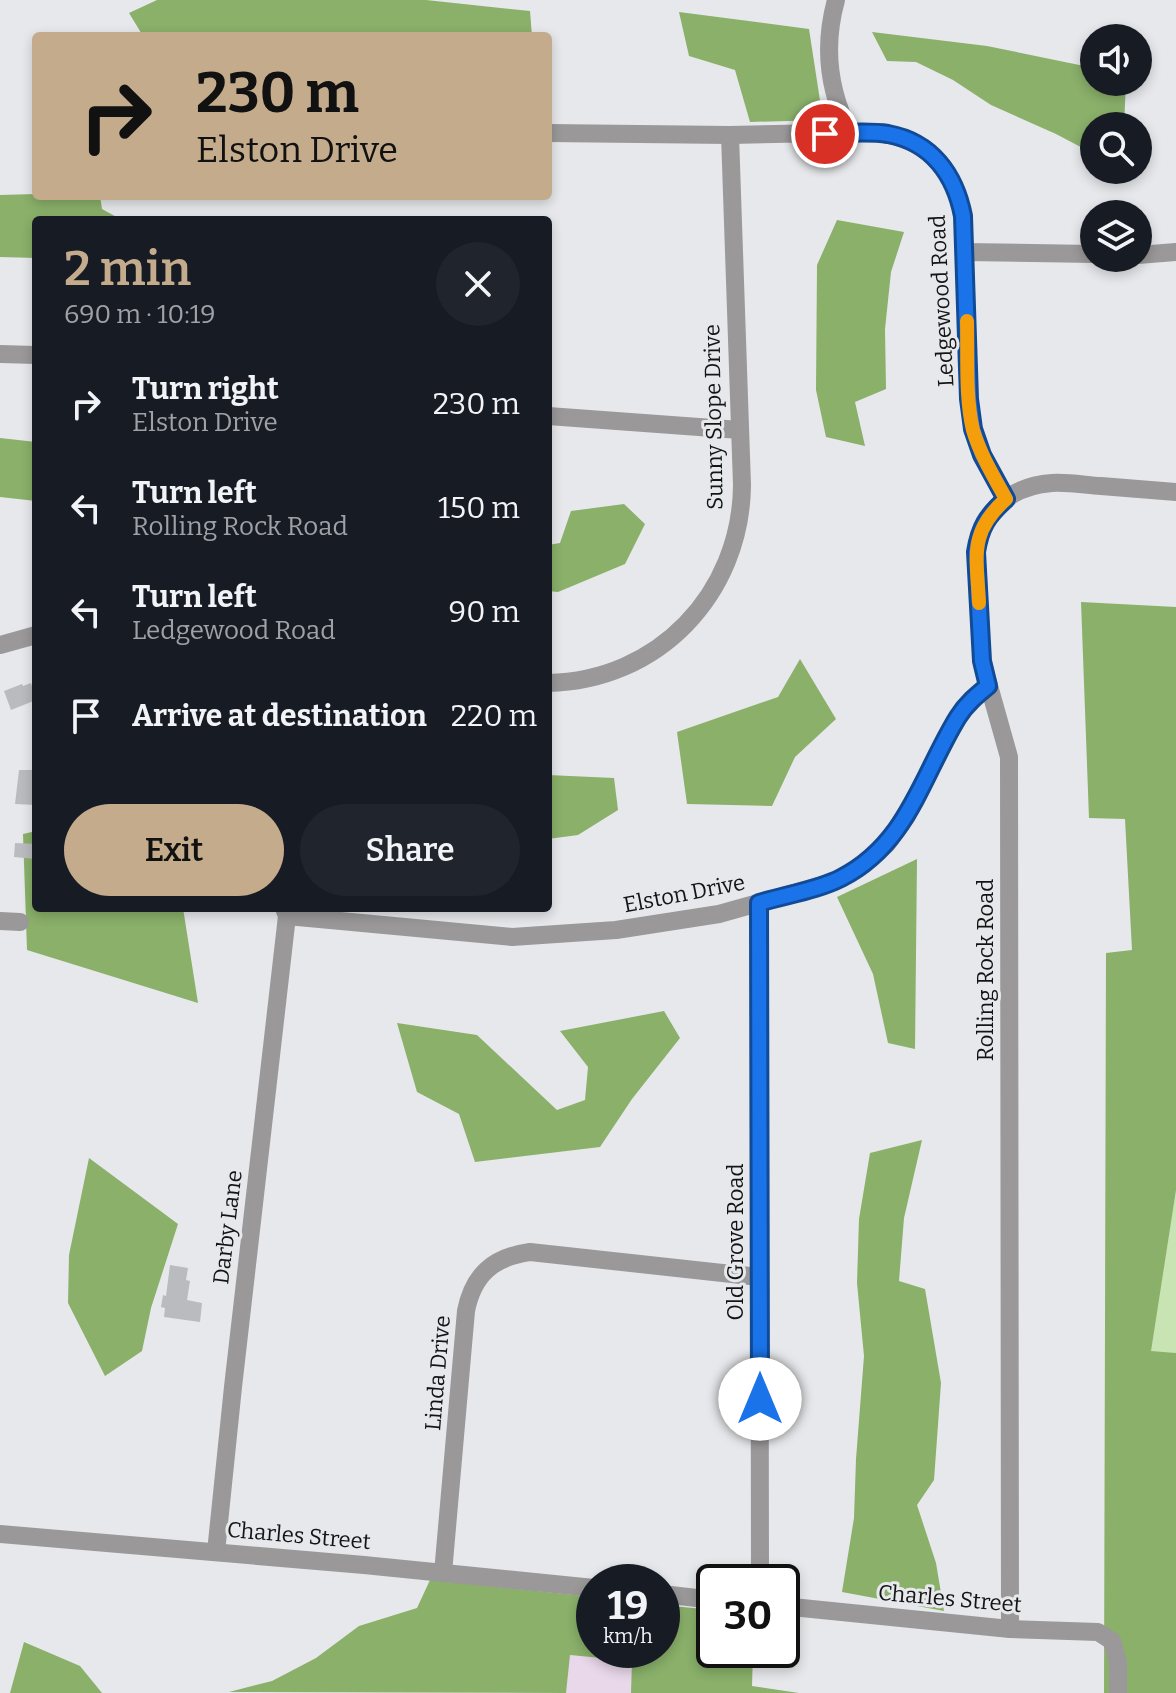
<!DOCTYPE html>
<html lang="en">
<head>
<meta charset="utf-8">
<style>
	:root { --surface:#171b24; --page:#20242c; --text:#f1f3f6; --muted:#9ea1a6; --accent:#c3ab8c }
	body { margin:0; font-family:Bitter,serif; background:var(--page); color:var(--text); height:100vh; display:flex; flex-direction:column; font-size:30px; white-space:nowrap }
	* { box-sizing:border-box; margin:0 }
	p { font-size:26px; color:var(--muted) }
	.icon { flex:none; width:44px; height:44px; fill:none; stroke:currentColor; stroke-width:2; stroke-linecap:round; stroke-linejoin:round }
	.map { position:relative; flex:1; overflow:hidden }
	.panel { position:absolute; left:32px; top:216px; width:520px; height:696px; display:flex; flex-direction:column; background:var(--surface); border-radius:8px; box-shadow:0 4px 12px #0003 }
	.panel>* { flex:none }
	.banner { position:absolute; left:32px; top:32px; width:520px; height:168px; border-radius:8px; box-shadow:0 4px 12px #0003; background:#c3ab8c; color:#111; overflow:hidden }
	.buttons { position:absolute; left:1080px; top:24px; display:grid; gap:16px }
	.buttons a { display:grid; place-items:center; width:72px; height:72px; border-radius:50%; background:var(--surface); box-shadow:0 4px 12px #0003; font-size:40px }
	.speed { position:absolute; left:576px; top:1564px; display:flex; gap:16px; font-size:40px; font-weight:700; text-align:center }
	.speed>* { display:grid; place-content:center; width:104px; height:104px; border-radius:50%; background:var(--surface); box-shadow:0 4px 12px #0003; line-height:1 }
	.speed small { font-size:20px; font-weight:400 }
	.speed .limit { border:4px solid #111; border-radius:12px; background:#fff; color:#111 }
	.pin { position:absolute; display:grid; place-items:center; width:68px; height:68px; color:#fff; margin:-34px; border:4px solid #fff; border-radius:50%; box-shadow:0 2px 8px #0007 }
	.me { position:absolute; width:88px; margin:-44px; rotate:0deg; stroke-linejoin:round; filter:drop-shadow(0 0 6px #0008) }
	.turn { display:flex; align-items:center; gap:28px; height:168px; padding:0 32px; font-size:36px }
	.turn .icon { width:104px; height:104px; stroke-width:2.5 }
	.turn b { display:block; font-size:56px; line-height:68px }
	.round { display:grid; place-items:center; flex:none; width:84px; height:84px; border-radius:42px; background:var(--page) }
	.head { display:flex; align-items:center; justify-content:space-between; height:136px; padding:0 32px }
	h1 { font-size:48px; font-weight:600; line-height:60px; color:var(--accent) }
	.button { display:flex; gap:16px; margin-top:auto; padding:16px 32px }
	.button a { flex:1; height:92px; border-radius:48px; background:var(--accent); color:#111; font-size:32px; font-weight:600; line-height:92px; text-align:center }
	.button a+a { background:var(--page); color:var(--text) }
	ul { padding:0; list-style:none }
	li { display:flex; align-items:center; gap:24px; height:104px; padding:0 32px }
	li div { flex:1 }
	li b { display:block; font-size:30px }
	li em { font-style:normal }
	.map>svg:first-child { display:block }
	.industrial { fill:#e9d8ea }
	.green { fill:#c8e4b3 }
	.forest { fill:#8ab06a }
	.building { fill:#babbbe }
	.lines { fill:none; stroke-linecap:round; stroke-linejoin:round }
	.minor { stroke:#9a9899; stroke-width:18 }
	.route-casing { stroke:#114b97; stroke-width:20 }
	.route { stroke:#1a73e8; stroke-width:14 }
	.slow { stroke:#f59e0b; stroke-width:14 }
	.labels { text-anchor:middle; stroke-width:6; stroke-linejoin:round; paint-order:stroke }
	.street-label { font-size:22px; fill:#131415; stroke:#e7e8eb }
</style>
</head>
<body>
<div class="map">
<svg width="1176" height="1693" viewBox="0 0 1176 1693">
	<rect width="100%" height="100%" fill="#e7e8eb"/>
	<polygon class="industrial" points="569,1655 633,1660 631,1693 566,1693"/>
	<polygon class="green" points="1176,1190 1176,1353 1150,1352"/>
	<g class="forest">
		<polygon points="157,0 426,0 530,11 532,36 143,36 129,13"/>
		<polygon points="679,12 809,29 823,120 750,122 735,70 689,56"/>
		<polygon points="872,32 987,46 1094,68 1094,82 1126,82 1124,126 1094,126 1094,154 1056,134 991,105 953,80 916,62 887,61"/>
		<polygon points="36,194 36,196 100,196 102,209 122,220 36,220 36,258 0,257 0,195"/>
		<polygon points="837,220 904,232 891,272 885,329 886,389 855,402 865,446 826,437 816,390 817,265"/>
		<polygon points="0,438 36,442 36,501 0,497"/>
		<polygon points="624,504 645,524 625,564 558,592 548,591 548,545 560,543 571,511"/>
		<polygon points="1081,602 1176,607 1176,1190 1151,1351 1176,1353 1176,1693 1104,1693 1106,953 1132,950 1125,819 1089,818"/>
		<polygon points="800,659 836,719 795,757 772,806 687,804 677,732 778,697"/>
		<polygon points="548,775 614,778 618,810 578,835 548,839"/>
		<polygon points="36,831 36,908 183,908 198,1003 27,950 23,834"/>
		<polygon points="917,859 915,1049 888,1043 873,974 837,897"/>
		<polygon points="664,1011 680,1038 632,1099 600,1147 475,1162 459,1114 417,1092 397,1023 477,1035 557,1110 585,1100 588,1067 560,1031"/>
		<polygon points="922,1140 904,1218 899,1281 925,1289 941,1383 934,1480 917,1505 936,1563 944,1611 842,1592 854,1518 856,1459 864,1356 857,1283 859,1219 870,1153"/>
		<polygon points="89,1158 178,1224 151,1308 142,1351 105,1376 68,1303 69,1255"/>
		<polygon points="430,1580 594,1597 594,1650 662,1650 662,1605 714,1610 714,1650 753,1650 752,1686 799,1693 631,1693 632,1661 570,1655 566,1693 229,1692 272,1681 316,1658 359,1626 417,1608"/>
		<polygon points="24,1642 80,1666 102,1693 10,1693"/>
	</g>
	<g class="building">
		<polygon points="31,683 36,700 11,710 4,691 22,684 23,686"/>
		<polygon points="19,770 36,770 36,805 15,804"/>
		<polygon points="15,843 36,844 36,859 14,857"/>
		<polygon points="170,1265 188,1268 186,1280 190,1281 187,1300 202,1303 200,1322 164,1317 165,1308 161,1307 163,1295 166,1296"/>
	</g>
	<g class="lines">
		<g class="minor">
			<path d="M836,0c-13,47 -8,90 14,133"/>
			<path d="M548,133l182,2 142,-3c52,6 80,32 91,84l6,183 4,30 9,26 24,44"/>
			<polyline points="964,252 1094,254"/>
			<polyline points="1138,255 1176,252"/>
			<polyline points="0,354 36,355"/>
			<polyline points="548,416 740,430"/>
			<polyline points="0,645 36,635"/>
			<path d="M548,683c110,-2 193,-89 194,-198l-12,-350"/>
			<polyline points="759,903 760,1582"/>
			<polyline points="287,916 512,937 616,930 719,914 819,886 841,879 865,863 887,844 907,816 959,715 971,700 988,686"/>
			<polyline points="0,921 20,922"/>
			<polyline points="0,1534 364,1565 594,1588"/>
			<polyline points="216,1552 233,1387 287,916 284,908"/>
			<path d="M443,1573l23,-262c7,-36 27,-54 64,-59l229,25"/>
			<polyline points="662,1594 714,1600"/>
			<polyline points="782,1606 1010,1629 1098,1632 1112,1641 1118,1662 1118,1693"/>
			<path d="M1010,1629l-1,-872 -27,-96 -6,-109c6,-41 34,-66 76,-69 16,-1 33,2 49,3 25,2 50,4 75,6"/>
		</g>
	</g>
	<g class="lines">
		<g class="route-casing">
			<path id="route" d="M760,1399l-1,-496c26,-8 59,-13 82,-25 67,-34 81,-103 117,-161 8,-13 19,-22 30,-31l-6,-25 -6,-109c4,-25 11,-36 30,-53l-24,-44 -9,-26 -4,-30 -6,-183c-8,-41 -31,-74 -75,-82 -21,-3 -42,-1 -63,0"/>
		</g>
		<use href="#route" class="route"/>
		<path class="slow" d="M967,321c1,34 -2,76 6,109 7,24 21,47 33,69 -38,34 -29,58 -27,104"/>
	</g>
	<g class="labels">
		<g class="street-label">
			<text transform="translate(941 301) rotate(-93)" y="8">Ledgewood Road</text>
			<text transform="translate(713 417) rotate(-91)" y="8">Sunny Slope Drive</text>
			<text transform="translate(684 893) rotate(-11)" y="8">Elston Drive</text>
			<text transform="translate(985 970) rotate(-90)" y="8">Rolling Rock Road</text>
			<text transform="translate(227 1227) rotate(-83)" y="8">Darby Lane</text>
			<text transform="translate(735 1242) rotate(-90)" y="8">Old Grove Road</text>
			<text transform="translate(437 1373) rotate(-85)" y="8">Linda Drive</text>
			<text transform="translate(299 1535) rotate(5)" y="8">Charles Street</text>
			<text transform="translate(950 1598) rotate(5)" y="8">Charles Street</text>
		</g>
	</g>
</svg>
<div class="buttons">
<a><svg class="icon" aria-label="sound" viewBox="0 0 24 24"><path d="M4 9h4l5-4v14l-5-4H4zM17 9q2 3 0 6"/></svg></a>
<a><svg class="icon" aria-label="search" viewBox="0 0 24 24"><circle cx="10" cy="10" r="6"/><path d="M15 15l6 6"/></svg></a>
<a><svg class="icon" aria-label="layers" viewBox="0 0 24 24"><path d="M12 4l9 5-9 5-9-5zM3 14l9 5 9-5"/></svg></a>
</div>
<div class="speed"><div>19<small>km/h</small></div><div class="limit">30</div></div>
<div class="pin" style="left:825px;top:134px;background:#d93025"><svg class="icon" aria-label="arrive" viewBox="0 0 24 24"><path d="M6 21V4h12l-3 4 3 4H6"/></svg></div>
<svg class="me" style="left:760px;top:1399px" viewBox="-20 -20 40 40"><circle r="19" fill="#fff"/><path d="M0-13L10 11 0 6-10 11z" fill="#1a73e8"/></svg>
<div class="banner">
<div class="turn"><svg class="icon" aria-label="right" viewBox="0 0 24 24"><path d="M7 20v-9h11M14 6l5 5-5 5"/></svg><div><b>230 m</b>Elston Drive</div></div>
</div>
<section class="panel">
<div class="head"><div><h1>2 min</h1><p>690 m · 10:19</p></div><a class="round"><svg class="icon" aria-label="close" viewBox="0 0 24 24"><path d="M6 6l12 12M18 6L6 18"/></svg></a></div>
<ul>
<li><svg class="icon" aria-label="right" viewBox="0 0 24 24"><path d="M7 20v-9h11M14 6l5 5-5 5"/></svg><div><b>Turn right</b><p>Elston Drive</p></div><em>230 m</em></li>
<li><svg class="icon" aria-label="left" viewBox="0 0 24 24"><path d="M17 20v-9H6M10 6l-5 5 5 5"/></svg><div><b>Turn left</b><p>Rolling Rock Road</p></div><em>150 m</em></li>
<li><svg class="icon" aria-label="left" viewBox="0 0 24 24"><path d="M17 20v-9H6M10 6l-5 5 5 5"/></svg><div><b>Turn left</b><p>Ledgewood Road</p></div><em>90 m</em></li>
<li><svg class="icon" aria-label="arrive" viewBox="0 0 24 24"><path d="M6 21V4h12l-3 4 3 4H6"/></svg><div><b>Arrive at destination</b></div><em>220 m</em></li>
</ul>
<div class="button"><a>Exit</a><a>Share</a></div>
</section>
</div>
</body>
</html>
